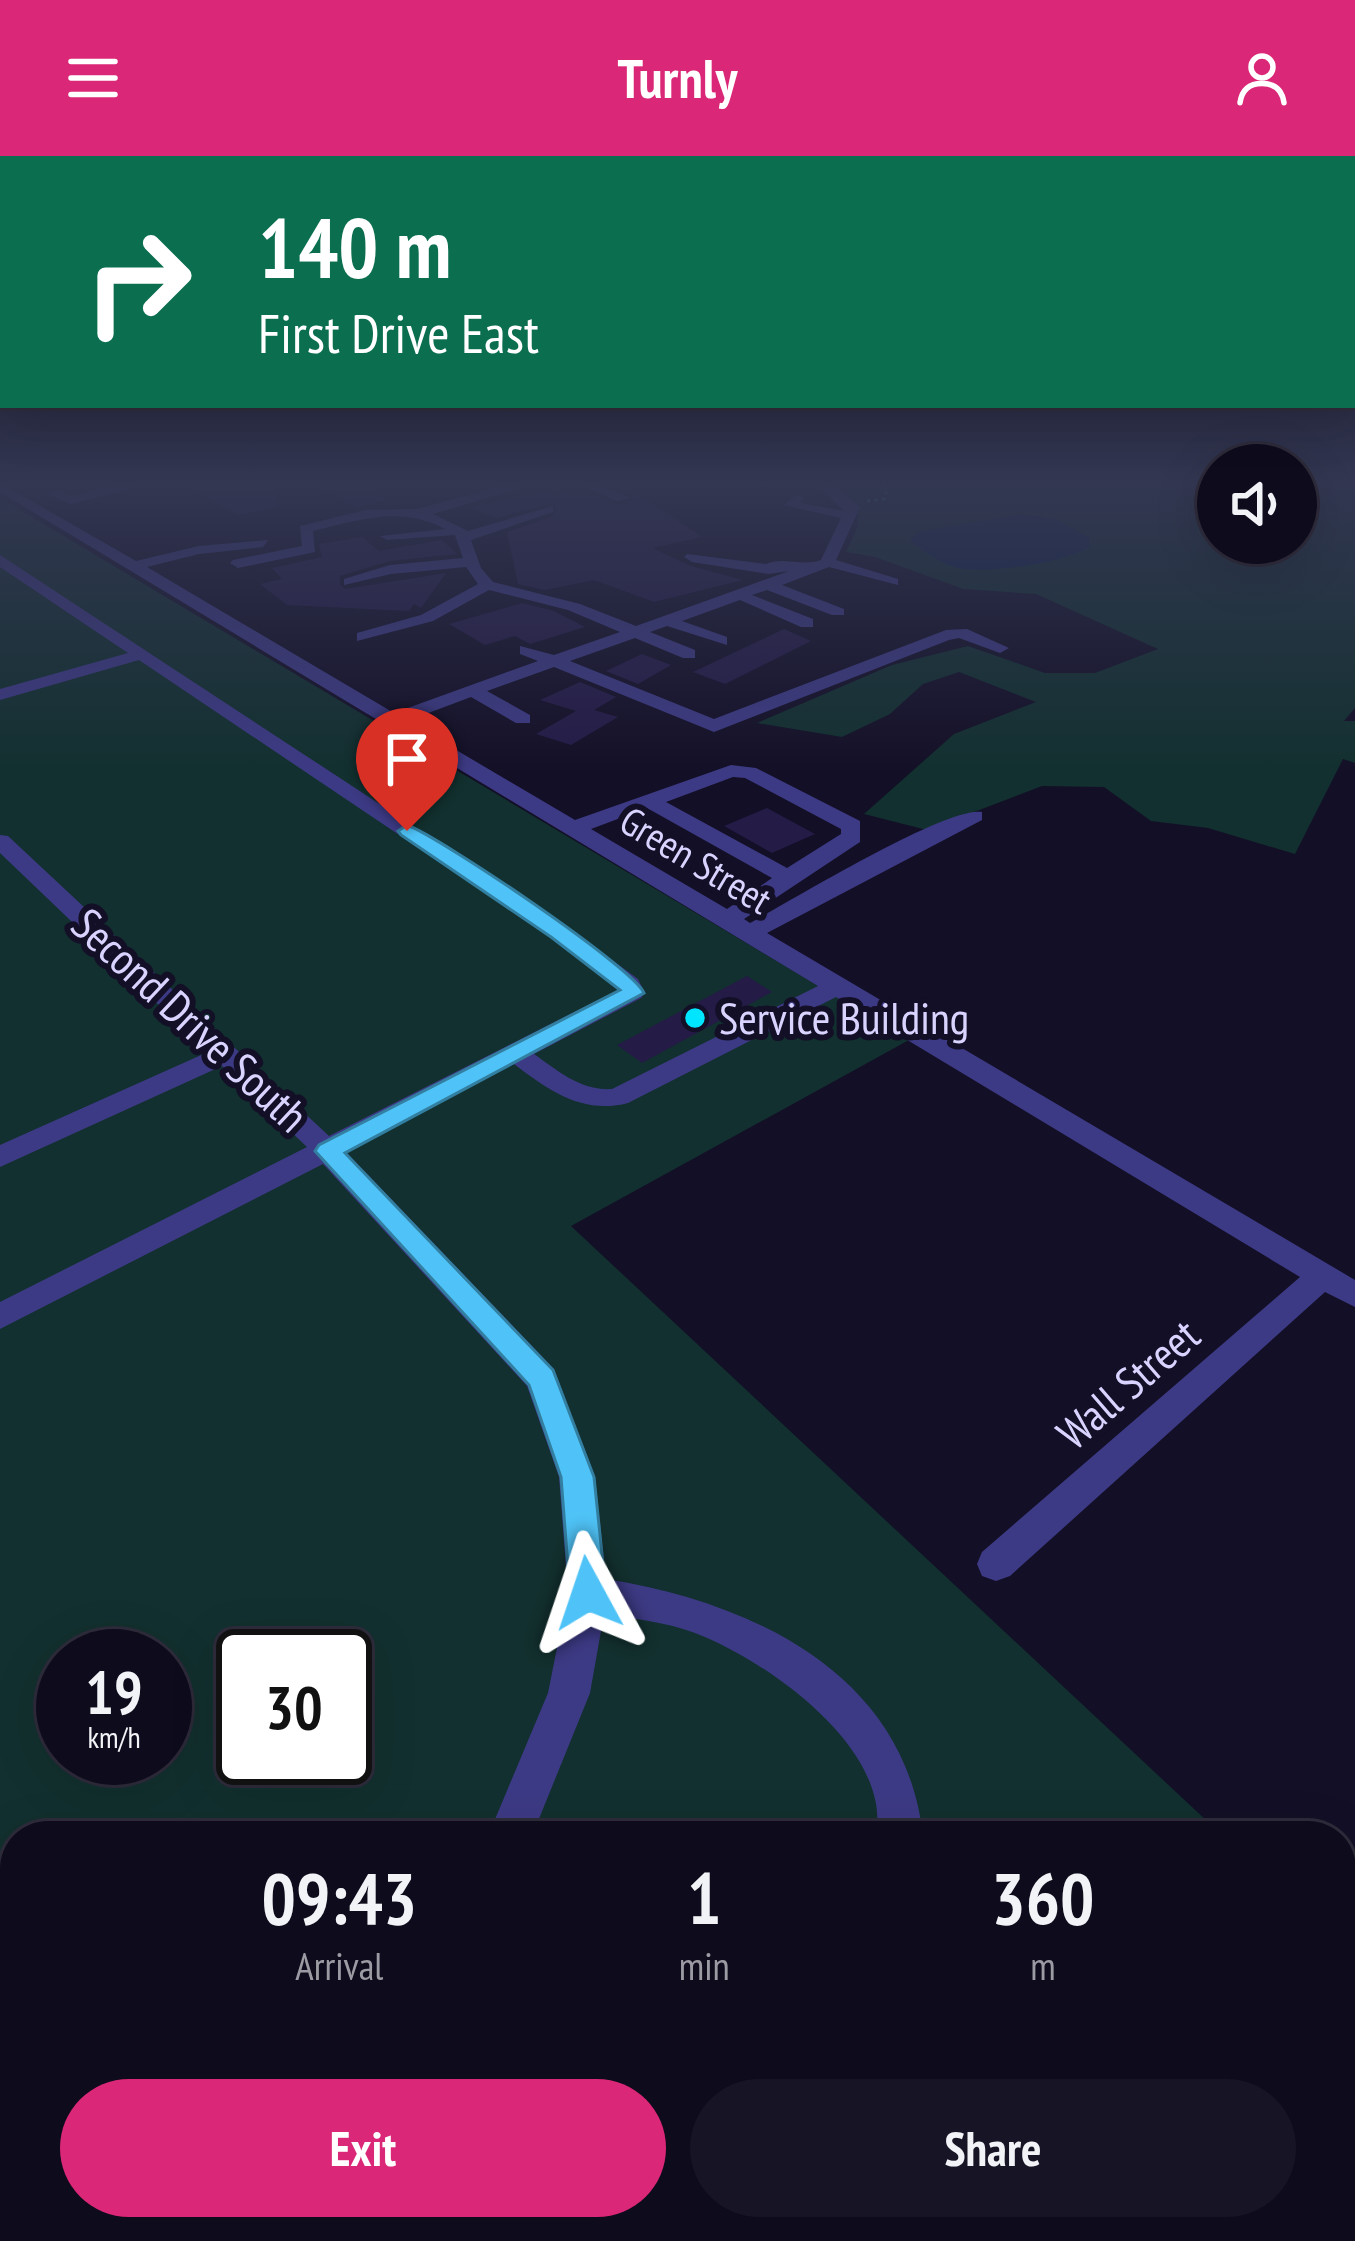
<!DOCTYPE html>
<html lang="en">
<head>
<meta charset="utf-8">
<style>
	:root { --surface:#0e0b1c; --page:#171425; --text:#f1f3f6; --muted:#9b9ba3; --line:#2e2b3b; --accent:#db2777 }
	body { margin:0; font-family:"PT Sans Narrow",sans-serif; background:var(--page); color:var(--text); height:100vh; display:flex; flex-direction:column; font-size:45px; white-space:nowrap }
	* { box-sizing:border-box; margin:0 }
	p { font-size:39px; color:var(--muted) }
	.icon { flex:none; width:66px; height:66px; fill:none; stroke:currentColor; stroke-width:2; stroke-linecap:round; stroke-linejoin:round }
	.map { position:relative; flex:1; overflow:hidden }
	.details { position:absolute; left:0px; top:1665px; width:1356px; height:420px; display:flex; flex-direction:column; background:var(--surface); border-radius:48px 48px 0 0; box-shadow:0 12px 48px #0002,0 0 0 3px var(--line) }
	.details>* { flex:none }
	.hud { position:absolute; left:0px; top:0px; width:1356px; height:252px; box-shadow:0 12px 48px #0002,0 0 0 3px var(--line); background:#0b6e4f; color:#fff; overflow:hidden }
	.tools { position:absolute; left:1197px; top:288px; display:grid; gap:24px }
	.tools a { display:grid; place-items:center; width:120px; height:120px; border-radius:50%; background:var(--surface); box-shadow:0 12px 48px #0002,0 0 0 3px var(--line); font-size:60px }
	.speed { position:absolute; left:36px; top:1473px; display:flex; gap:24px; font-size:60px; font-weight:700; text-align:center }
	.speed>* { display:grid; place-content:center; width:156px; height:156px; border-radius:50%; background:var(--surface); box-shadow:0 12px 48px #0002,0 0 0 3px var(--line); line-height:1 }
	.speed small { font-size:30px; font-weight:400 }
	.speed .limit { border:6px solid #111; border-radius:18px; background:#fff; color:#111 }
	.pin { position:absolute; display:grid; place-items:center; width:102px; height:102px; color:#fff; margin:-123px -51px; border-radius:50% 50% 50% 0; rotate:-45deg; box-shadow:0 0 12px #0007 }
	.pin .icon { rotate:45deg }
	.me { position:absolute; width:132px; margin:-66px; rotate:355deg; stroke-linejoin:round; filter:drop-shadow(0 0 9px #0008) }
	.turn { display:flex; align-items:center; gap:42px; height:252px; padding:0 60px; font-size:54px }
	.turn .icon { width:156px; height:156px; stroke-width:2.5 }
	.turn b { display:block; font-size:84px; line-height:102px }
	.eta { display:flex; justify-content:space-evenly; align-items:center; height:204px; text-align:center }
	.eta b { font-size:72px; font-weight:800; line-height:84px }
	.action { display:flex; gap:24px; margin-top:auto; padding:24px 60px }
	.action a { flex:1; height:138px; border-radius:72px; background:var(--accent); color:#fff; font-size:48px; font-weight:800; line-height:138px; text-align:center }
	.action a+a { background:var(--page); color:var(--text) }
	header { display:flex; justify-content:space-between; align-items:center; height:156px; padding:0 60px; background:var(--accent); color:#fff; font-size:54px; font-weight:800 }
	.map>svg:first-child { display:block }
	.green { fill:#12302f; fill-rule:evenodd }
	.water { fill:#0c2248 }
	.building { fill:#241b47 }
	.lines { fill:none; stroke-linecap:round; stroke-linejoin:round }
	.path { stroke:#2fb8b0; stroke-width:3; stroke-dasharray:3 4.5; stroke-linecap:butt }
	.minor { fill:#3d3a85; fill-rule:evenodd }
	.route { fill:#4fc3f7; stroke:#337fa1; stroke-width:3 }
	.poi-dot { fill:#00e5ff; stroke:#130f26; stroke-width:4.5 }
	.labels { text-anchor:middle; stroke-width:12; stroke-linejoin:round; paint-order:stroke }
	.far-street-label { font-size:39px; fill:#d9d4ff; stroke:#130f26 }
	.poi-label { font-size:45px; fill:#d9d4ff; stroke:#130f26; text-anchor:start }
	.street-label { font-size:45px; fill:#d9d4ff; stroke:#130f26 }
</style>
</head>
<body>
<header><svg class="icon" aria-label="menu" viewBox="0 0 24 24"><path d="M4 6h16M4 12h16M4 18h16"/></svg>Turnly<svg class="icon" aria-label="person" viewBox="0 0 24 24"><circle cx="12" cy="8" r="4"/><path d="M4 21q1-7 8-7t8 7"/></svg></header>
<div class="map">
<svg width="1355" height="2085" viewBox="0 0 1355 2085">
	<rect width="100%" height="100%" fill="#130f26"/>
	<g class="green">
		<polygon points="833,327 1218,327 1218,387 1296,387 1296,327 1355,327 1355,552 1344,565 1355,565 1355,607 1343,603 1295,698 1208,672 1151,665 1104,631 1042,630 927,674 864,658 954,578 1036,546 959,516 923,528 890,558 842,581 757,567 892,509 968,490 1045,517 1095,517 1158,493 1036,438 963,433 875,401 846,396 858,370 857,349"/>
		<path d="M0,342l909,542 -338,186 652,610h-1208v390h1326v-280l14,13v282h-1355zM63,1500h102v102h-102zM243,1500h102v102h-102z"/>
	</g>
	<path class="water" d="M1021,358l34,5 34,19v9c-24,16 -102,27 -130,21 -16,-3 -38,-18 -49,-28l9,-8z"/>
	<g class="building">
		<polygon points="182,327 274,327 277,351 238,359"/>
		<polygon points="312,327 367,327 389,344 357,351"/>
		<polygon points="607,327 622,327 702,381 652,392 691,410 743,424 654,446 594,424 545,434 518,428 507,376 554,360 556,346 497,362 469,352 554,333 577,340 577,333 616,349 634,344 632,338"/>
		<polygon points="362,381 379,395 442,384 457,398 390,405 340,420 340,429 345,433 446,417 421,452 414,448 409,455 287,449 260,428 282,423 272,412 322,401 319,388"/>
		<polygon points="522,447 554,455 585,471 530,488 515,480 485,489 449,468"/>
		<polygon points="784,473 811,485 725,528 693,516"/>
		<polygon points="642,498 671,509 638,528 606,515"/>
		<polygon points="580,526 616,541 594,554 618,561 571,589 536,578 576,555 540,544"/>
		<polygon points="767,652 815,678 772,697 724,670"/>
		<polygon points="747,820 772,836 642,907 617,889"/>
	</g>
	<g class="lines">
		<polyline class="path" points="867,345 884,343 887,334 878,327"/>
		<g class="minor">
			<path d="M0,327l136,78 63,-15 69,-6 -5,7 -64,7 -52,13 247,146 144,-52 -18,-7v-8l34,9 66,-23 -52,-22 -79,-20 -56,31 -76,20v-8l64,-18 57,-31 -12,-17 -75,7 -47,11v-6l46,-14 73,-7 -8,-23 -68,5 -7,-4 65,-7c-43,-24 -88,-9 -132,2l2,21 -77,16 -8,-5 3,-3 69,-14 -2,-20 66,-16 51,-1 97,-26h23l-104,31 35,17 85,-25v6l-82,28 10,28 12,14 87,22 56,22 153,-55 -20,3 -77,-12 -8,-5 3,-3 79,10c18,-8 36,3 55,-4l20,-42 -57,-13 13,-11 7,4 -4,5 44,8 -29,-28h15l30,24 -24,53 62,19v6l-69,-18 -47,18 62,24v6h-12l-65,-25 -15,5 61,24v8h-12l-61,-27 -58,21 45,16v8l-60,-19 -17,6 45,18v8h-12l-48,-20 -65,23 144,58 232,-89 21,-1 42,19 -9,5 -41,-15 -10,2 -235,92 -160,-65 -67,24 43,24v8h-14l-45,-26 -64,24 168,99 156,-55 25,3 104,53v21l-116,77 6,4c41,-22 196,-117 232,-111v8l-215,113 588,347v27l-30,-15 -315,284 -14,5 -14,-5 -5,-12 5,-12 318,-275 -464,-280 -208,106c-45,12 -80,-13 -114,-39l-168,88 208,217 41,108 11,102c145,23 299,94 317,257h-44c-2,-12 -1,-25 -4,-37 -16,-72 -115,-141 -180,-166 -29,-11 -61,-14 -91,-19l-14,79 -58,143h-44l60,-143 20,-100 -9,-116 -32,-91 -204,-222 -323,165v-27l307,-155 -85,-81 -222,101v-22l208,-93 -208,-199v-18l8,1 321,300 289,-146 -67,-53 -412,-277 -139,40v-11l128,-36 -128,-86v-12l567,372 71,52 7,14 -4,5 -107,56c24,17 47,37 78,35l206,-103 -818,-494zM733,621l12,1 96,51v5l-54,34 -121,-66zM647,652l125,70 -45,31 -136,-80z"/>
			<polygon points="127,327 152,327 71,348 48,338 55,334 72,340"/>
			<polygon points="575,327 595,327 630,342 618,345"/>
			<polygon points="0,2036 15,2042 15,2070 30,2070 36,2085 0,2085"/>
			<polygon points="135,2070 200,2070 194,2085 129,2085"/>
		</g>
	</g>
	<linearGradient id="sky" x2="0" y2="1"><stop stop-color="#0a0815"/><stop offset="0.53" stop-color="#333752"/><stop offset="1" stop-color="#333752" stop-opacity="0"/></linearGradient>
	<rect width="1355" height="619" fill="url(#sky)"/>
	<path class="route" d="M407,669c33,12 226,142 237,168l-299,160 208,217 41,107 12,116 -5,12 -13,4 -13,-4 -5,-12 -9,-116 -32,-92 -214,-234 4,-6 301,-155 -69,-53 -150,-102 -3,-4z"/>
	<circle class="poi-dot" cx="695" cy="862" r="12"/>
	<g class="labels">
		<g class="far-street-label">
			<text transform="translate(696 704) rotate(31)" y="14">Green Street</text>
		</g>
		<g class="poi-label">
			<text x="719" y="878">Service Building</text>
		</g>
		<g class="street-label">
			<text transform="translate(190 864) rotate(43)" y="16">Second Drive South</text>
			<text transform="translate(1128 1228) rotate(-41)" y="16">Wall Street</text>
		</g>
	</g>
</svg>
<div class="tools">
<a><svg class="icon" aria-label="sound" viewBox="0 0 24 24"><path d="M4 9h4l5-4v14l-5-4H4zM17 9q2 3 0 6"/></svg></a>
</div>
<div class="speed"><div>19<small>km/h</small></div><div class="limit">30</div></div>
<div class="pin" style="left:407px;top:675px;background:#d93025"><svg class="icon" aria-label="arrive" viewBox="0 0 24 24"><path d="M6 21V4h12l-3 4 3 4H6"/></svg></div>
<svg class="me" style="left:588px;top:1437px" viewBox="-20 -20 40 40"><path d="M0-17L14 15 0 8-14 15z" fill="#4fc3f7" stroke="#fff" stroke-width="4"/></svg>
<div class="hud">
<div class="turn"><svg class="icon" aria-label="right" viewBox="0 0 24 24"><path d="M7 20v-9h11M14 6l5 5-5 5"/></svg><div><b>140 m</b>First Drive East</div></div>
</div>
<section class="details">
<div class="eta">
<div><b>09:43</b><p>Arrival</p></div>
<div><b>1</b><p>min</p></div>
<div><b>360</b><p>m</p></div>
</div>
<div class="action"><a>Exit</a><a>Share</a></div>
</section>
</div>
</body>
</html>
